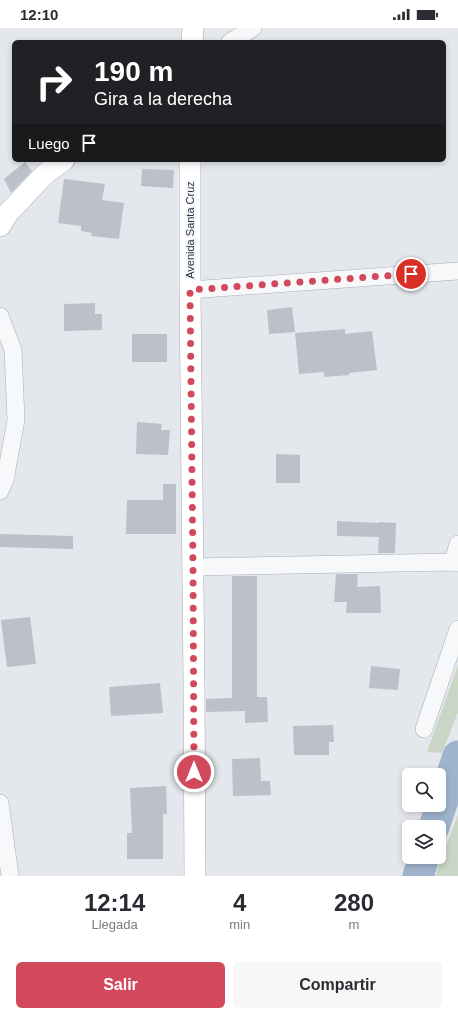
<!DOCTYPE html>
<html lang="es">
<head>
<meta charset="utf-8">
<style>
	:root { --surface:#fff; --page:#f7f7f7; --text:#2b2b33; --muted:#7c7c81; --accent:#d1495b }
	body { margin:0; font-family:Arial,sans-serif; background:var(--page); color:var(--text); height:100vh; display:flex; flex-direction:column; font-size:15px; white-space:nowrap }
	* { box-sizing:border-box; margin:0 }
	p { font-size:13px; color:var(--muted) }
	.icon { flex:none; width:22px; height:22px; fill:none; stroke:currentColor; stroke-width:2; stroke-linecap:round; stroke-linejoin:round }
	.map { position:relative; height:848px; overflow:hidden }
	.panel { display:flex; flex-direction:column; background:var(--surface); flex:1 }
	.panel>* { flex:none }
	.top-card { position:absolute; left:12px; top:12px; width:434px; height:122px; border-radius:6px; box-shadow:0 2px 6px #0003; background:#202124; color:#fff; overflow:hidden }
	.fabs { position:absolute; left:402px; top:740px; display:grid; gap:8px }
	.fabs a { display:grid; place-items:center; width:44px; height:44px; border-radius:6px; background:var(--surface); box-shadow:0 2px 6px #0003; font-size:20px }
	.pin { position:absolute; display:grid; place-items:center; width:34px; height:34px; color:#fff; margin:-17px; border:2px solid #fff; border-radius:50%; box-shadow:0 1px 4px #0007 }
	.me { position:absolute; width:44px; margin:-22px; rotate:0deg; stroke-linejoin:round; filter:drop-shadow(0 0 3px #0008) }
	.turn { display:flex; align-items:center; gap:14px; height:84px; padding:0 16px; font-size:18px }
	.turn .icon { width:52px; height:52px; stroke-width:2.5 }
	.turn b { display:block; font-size:28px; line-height:34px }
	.then { display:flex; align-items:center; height:38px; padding:0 16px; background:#0003; gap:8px; font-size:15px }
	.eta { display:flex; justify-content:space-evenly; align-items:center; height:68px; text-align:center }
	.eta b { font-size:24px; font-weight:700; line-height:28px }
	.action { display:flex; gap:8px; margin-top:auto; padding:8px 16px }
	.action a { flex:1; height:46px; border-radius:6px; background:var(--accent); color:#fff; font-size:16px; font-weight:700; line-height:46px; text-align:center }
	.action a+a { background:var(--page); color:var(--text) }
	.status { display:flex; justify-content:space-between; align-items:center; height:28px; padding:0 20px; background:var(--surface); direction:ltr }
	.status svg { height:11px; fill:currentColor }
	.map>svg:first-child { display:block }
	.green { fill:#c9d6c5 }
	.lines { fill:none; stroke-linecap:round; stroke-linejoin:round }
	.river { stroke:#9fb4cc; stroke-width:31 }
	.building { fill:#bbc0ca }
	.minor-casing { stroke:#a9aeb7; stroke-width:18 }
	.major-casing { stroke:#a3abb8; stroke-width:22 }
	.minor { stroke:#f7f8fa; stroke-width:17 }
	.major { stroke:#fff; stroke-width:21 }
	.route { stroke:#d1495b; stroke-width:7; stroke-dasharray:0 12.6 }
	.labels { text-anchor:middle; stroke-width:3.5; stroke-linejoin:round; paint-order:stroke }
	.street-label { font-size:11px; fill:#2b3445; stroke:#f4f6f9 }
</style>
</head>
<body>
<div class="status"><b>12:10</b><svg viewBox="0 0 49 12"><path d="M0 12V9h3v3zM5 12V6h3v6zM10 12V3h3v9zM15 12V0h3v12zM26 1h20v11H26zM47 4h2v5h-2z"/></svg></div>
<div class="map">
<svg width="458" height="848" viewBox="0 0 458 848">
	<rect width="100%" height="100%" fill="#e4e7ec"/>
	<g class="green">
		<polygon points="458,637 458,684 442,725 427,724"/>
		<polygon points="458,786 458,848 435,848"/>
	</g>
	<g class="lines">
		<g class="river">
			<polyline points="434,799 458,728"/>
			<polyline points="418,848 424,829"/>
		</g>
	</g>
	<g class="building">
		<polygon points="25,134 32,143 11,165 4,151"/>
		<polygon points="142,141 174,142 173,160 141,158"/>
		<polygon points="64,151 105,156 102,172 124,175 119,211 91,208 92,205 81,203 81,198 58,195"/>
		<polygon points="95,275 95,286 102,286 102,302 64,303 64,276"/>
		<polygon points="292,279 295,304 269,306 267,282"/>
		<polygon points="345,301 345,306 372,303 377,342 349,345 349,347 324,349 324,344 299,346 295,305"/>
		<rect x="132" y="306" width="35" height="28"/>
		<polygon points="137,394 162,396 161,402 170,402 168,427 136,426"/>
		<polygon points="276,426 300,427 300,455 276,455"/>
		<polygon points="163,456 176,456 176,506 126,506 127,472 163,472"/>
		<polygon points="337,493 379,495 379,494 396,495 395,525 378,525 379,509 337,508"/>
		<polygon points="0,506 73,508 73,521 0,519"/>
		<polygon points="336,546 358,546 357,559 380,558 381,585 346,585 347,574 334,574"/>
		<polygon points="232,548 257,548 257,669 267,669 268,694 245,695 245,683 206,684 206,671 232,670"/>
		<polygon points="30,589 36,636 7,639 1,592"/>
		<polygon points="371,638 400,641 398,662 369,660"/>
		<polygon points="160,655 163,685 111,688 109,659"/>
		<polygon points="333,697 334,714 329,714 329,727 294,727 293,698"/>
		<polygon points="260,730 261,753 270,753 271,767 233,768 232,731"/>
		<polygon points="166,758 167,786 163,786 163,831 127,831 127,805 132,805 130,760"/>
	</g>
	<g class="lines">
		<g class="minor-casing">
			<g id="minor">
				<polyline points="230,14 253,0"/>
				<polyline points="190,262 458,243"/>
				<polyline points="0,288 13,322 16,392 5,452 0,463"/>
				<polyline points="453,534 458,516"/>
				<polyline points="193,539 453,534 458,535"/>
				<polyline points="424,701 458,601"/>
				<polyline points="0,775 10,848"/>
			</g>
		</g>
		<g class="major-casing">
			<g id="major">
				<polyline points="192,14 193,0"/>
				<polyline points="190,132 190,262 194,655 195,848"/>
				<polyline points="0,198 8,185 45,146 64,132"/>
			</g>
		</g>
		<use href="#minor" class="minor"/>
		<use href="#major" class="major"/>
	</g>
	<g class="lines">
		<polyline class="route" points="194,744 193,540 190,262 411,246"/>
	</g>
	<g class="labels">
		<g class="street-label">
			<text transform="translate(190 202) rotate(-90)" y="4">Avenida Santa Cruz</text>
		</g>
	</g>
</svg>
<div class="fabs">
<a><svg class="icon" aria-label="search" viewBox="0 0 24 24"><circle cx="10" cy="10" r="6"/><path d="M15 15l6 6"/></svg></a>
<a><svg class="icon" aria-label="layers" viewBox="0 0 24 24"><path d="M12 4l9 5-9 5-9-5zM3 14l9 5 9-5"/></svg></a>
</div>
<div class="pin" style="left:411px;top:246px;background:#d93025"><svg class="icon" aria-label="arrive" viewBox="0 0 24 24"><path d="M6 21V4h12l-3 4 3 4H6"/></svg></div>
<svg class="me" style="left:194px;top:744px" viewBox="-20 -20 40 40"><circle r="17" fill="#d1495b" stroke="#fff" stroke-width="3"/><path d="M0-11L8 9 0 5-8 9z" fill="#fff"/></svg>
<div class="top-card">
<div class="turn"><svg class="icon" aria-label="right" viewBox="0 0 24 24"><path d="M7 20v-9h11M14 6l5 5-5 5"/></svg><div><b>190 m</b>Gira a la derecha</div></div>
<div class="then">Luego<svg class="icon" aria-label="arrive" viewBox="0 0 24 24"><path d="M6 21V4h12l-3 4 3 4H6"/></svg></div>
</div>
</div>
<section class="panel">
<div class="eta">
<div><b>12:14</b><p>Llegada</p></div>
<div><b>4</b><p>min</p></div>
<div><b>280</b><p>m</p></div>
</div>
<div class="action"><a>Salir</a><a>Compartir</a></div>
</section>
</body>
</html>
